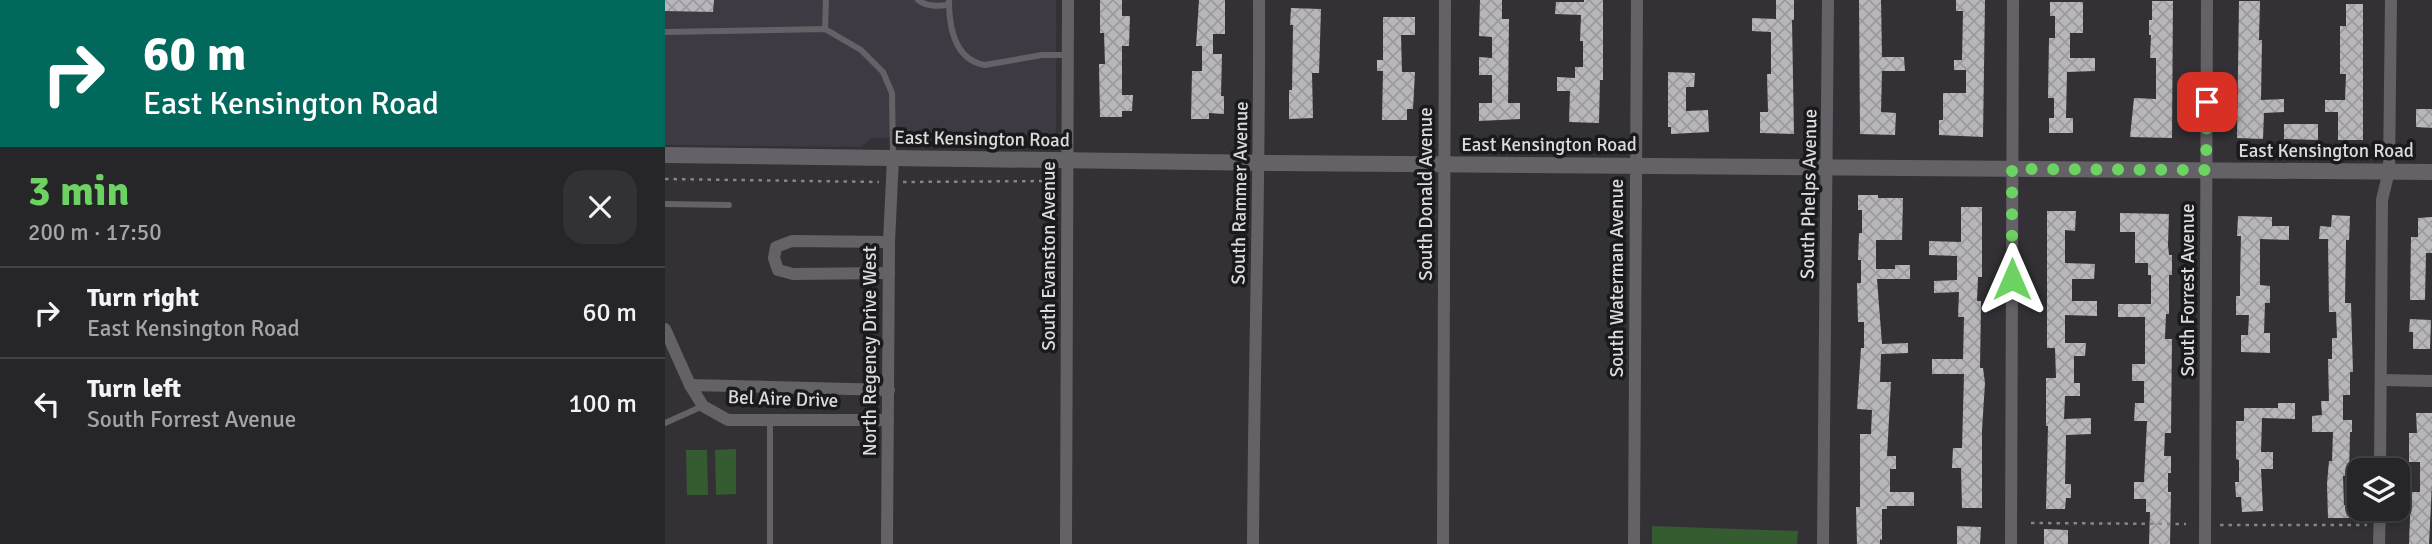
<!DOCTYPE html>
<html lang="en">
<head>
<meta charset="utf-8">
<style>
	:root { --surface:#262528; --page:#323134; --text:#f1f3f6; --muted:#a4a5a8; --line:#424245; --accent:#6cd362 }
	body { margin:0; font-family:Signika,sans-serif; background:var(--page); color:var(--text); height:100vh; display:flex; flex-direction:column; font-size:26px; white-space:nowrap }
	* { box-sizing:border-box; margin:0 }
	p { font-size:23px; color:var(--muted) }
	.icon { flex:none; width:38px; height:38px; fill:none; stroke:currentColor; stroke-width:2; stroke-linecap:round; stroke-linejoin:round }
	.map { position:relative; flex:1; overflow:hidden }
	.details { display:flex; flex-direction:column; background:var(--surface); width:665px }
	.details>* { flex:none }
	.guide { background:#00695c; color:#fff; overflow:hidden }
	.fabs { position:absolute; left:1682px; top:458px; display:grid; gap:14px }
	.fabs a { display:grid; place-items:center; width:63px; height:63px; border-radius:14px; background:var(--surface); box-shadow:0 4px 10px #0003,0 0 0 2px var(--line); font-size:35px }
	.pin { position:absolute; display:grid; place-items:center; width:60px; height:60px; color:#fff; margin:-30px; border-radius:14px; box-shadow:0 4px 10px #0006 }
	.me { position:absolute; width:77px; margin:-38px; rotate:0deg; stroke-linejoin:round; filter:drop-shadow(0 0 5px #0008) }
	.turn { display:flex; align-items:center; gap:24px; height:147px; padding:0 28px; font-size:32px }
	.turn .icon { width:91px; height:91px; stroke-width:2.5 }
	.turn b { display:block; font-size:49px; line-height:60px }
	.round { display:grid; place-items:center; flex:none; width:74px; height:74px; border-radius:21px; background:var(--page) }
	.head { display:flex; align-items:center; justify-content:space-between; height:119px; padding:0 28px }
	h1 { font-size:42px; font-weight:800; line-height:52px; color:var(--accent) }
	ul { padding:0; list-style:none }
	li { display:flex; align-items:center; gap:21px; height:91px; padding:0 28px; border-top:2px solid var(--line) }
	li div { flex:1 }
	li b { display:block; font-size:26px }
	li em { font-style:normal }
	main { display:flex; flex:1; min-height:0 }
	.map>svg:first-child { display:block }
	.built { fill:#3e3a44 }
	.park { fill:#355b31 }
	.building { fill:url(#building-cross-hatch) }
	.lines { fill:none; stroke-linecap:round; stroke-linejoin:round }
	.path { stroke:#868487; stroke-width:2.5; stroke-dasharray:3.5 5; stroke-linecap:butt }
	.service { stroke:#646267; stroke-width:6 }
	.minor { stroke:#646267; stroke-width:12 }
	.secondary { stroke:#646267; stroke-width:16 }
	.route { stroke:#6cd362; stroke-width:12; stroke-dasharray:0 21.6 }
	.labels { text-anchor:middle; stroke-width:7; stroke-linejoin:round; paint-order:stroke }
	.street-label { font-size:19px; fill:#dbdadc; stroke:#1a191b }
</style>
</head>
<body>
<main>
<section class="details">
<div class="guide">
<div class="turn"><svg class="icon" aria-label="right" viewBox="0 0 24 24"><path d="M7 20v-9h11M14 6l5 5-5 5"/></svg><div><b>60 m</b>East Kensington Road</div></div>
</div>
<div class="head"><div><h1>3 min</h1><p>200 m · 17:50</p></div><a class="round"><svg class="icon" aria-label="close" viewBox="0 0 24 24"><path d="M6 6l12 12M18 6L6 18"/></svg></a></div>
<ul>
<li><svg class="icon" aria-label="right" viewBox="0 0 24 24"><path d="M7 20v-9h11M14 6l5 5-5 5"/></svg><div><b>Turn right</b><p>East Kensington Road</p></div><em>60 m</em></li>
<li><svg class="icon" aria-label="left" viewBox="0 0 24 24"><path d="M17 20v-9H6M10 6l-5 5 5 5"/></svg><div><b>Turn left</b><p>South Forrest Avenue</p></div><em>100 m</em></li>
</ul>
</section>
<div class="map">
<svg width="1767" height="544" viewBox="0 0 1767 544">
	<defs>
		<pattern id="building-cross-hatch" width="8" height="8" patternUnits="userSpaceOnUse" patternTransform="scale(1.75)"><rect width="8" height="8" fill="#b8b6bb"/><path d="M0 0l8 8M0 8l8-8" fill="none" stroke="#9a999d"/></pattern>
	</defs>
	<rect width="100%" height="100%" fill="#333135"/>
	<polygon class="built" points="0,0 391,0 391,139 258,141 247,137 207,138 196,147 0,145"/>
	<g class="park">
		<polygon points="71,449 71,494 51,495 50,450"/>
		<polygon points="21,450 42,450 43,495 22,495"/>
		<polygon points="987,526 1133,531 1132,544 987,544"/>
	</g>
	<g class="building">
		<polygon points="0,0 49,0 48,12 0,11"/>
		<polygon points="435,0 457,0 457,16 465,16 464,46 457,46 457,95 468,95 467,111 457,111 457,117 435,117 434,64 440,64 439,33 435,33"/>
		<polygon points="534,0 560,0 560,34 548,34 548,54 557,54 556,96 559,96 559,114 544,113 544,119 526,119 527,71 537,71 537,46 531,46"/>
		<polygon points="815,0 837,0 837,19 844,19 843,103 855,103 855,119 814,121 814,103 827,103 827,75 814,75 814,57 827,58 827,37 814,36"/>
		<polygon points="919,0 938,0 938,80 935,80 934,123 904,122 905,91 892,91 892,77 910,78 910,67 918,67 918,41 915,41 916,15 890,14 891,2 919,2"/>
		<polygon points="1111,0 1129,0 1129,20 1127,20 1129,134 1095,133 1095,112 1103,112 1102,74 1106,74 1106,32 1087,31 1087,18 1111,19"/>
		<polygon points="1194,0 1216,0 1217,57 1239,57 1240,71 1217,71 1216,112 1231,113 1230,135 1195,134"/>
		<polygon points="1291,0 1320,0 1318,137 1274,135 1274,120 1278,120 1278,93 1301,93 1301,70 1289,70 1289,60 1297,60 1298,11 1291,11"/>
		<polygon points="1487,1 1508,1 1507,138 1465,137 1469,98 1491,99 1491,58 1485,58 1486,35 1484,35 1484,20 1487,20"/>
		<polygon points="1574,1 1595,1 1594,40 1597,40 1596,100 1619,99 1619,112 1599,113 1598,139 1572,138"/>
		<polygon points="1385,2 1418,2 1418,33 1405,33 1405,58 1430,58 1430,71 1402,72 1401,118 1408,118 1408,133 1384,133 1384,118 1389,118 1389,98 1383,98 1384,38 1390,38 1390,16 1385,16"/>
		<polygon points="1681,4 1698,4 1698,140 1673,140 1673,112 1660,112 1660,100 1680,100 1681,74 1675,74 1675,26 1681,26"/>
		<polygon points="626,8 656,9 654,73 647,73 648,118 624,119 624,90 627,90 628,25 625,25"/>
		<polygon points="718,17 750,17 750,35 736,35 737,72 750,72 748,109 742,109 742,120 717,120 718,71 712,71 712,60 718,60"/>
		<polygon points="1003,72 1030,73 1029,87 1021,87 1021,111 1043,110 1044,132 1006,134 1006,127 1003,127"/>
		<polygon points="1751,109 1767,109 1767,128 1751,127"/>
		<polygon points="1619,124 1653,124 1653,140 1619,139"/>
		<polygon points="1193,195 1213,195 1213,198 1238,198 1237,240 1211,240 1211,269 1230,269 1230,265 1245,265 1245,279 1212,279 1217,344 1243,343 1243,353 1216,354 1215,382 1226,382 1222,456 1231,456 1231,469 1225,469 1225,492 1249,492 1249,506 1222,506 1222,509 1217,509 1217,540 1215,539 1215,544 1192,544 1191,507 1195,507 1195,434 1206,434 1207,410 1192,409 1196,348 1199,348 1199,322 1193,322 1192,283 1196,283 1196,260 1193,260 1194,233 1197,233 1197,210 1193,210"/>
		<polygon points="1296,207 1317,207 1317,277 1313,277 1312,301 1316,301 1315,368 1318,368 1320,383 1317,430 1317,508 1297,508 1296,468 1287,468 1288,448 1297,448 1299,374 1267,374 1267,359 1298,359 1299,317 1293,317 1294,292 1269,293 1269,281 1292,280 1292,256 1264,255 1264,241 1296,242"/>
		<polygon points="1382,211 1411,211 1410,231 1400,230 1400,263 1430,264 1429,279 1407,279 1407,301 1432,301 1432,316 1400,315 1400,343 1421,343 1420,356 1409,356 1409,383 1415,383 1415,396 1400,396 1399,419 1426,418 1426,434 1401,435 1400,484 1406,484 1406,498 1401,498 1400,509 1381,509 1383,426 1381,426 1381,378 1391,378 1390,348 1382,348"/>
		<polygon points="1455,213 1504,214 1503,245 1504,255 1507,255 1507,275 1504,275 1504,314 1501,314 1500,339 1507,339 1506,433 1500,433 1499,456 1506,456 1506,473 1503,473 1503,492 1506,492 1505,544 1484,544 1485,512 1481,512 1481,499 1469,499 1469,482 1479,482 1482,421 1469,421 1470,403 1479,403 1479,381 1467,381 1467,364 1480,364 1480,317 1453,317 1453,304 1486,304 1486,275 1483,275 1483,263 1470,263 1470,232 1455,232"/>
		<polygon points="1667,215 1685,216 1684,240 1681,240 1680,303 1686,303 1688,372 1685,372 1685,395 1678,395 1678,420 1687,420 1687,432 1685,432 1684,476 1678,476 1679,505 1686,505 1686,518 1663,518 1662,484 1664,461 1667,461 1668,432 1647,432 1647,416 1657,415 1656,401 1664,401 1663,359 1667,359 1667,338 1672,338 1671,312 1664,312 1663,239 1654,239 1655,226 1666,227"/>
		<polygon points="1573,216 1607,217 1607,226 1624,226 1624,240 1595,239 1595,285 1605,286 1605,303 1600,303 1599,333 1605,333 1605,353 1576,352 1576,335 1583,335 1584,315 1571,315 1571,296 1575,296 1575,280 1576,236 1572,236"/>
		<polygon points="1767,217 1767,253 1761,253 1760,300 1745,300 1746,237 1753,237 1753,218"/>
		<polygon points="1745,319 1766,320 1765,349 1748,349 1748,332 1744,332"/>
		<polygon points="1613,403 1630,403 1630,419 1597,418 1596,452 1608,452 1608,469 1596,469 1598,511 1577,512 1576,497 1571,497 1570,482 1574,482 1574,460 1571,459 1571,421 1579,421 1579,408 1613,408"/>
		<polygon points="1751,413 1767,413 1767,484 1764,544 1744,544 1746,492 1755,492 1755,462 1744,462 1744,433 1752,433"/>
		<polygon points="1292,526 1316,527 1315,544 1292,544"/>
		<polygon points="1379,529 1403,530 1403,544 1379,544"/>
	</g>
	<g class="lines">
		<g class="path">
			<polyline points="0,179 214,182"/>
			<polyline points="238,182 387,181"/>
			<polyline points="1366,523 1521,524"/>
			<polyline points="1555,525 1702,525"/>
		</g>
		<g class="service">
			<path d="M253,0c9,7 20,6 31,5"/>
			<path d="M284,0c0,27 6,60 36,65l57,-10h26"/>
			<polyline points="160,29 161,0"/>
			<polyline points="0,32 160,29 196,50 218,72 227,93 228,156"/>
			<polyline points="0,204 64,205"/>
			<polyline points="0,423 38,406"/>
			<polyline points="105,544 105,420"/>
		</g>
		<g class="minor">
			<polyline points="224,242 127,241 111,247 109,258 113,270 128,274 224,273"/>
			<polyline points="0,329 25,385 38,406 63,420 223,420"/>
			<polyline points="1716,380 1767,381"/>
			<polyline points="25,385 224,390"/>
			<polyline points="1715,471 1717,200 1724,171 1726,0"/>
			<polyline points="222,544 224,242 228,158"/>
			<polyline points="401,544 403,0"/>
			<path d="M588,544c1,-181 7,-363 6,-544"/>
			<polyline points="778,544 780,0"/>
			<polyline points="969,544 972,0"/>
			<polyline points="1158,544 1163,0"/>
			<polyline points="1346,544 1348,0"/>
			<polyline points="1540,544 1542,0"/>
			<polyline points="1714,544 1715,509"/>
		</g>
		<polyline class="secondary" points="0,155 608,163 1767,172"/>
	</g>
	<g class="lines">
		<polyline class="route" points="1347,279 1347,169 1541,170 1542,102"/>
	</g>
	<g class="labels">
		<g class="street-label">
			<text transform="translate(317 138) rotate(1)" y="7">East Kensington Road</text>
			<text x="884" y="151">East Kensington Road</text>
			<text x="1661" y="157">East Kensington Road</text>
			<text transform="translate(574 193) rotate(-89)" y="7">South Rammer Avenue</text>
			<text transform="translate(760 194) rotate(-90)" y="7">South Donald Avenue</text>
			<text transform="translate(1143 194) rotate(-89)" y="7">South Phelps Avenue</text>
			<text transform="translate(383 256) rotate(-90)" y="7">South Evanston Avenue</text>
			<text transform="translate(951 278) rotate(-90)" y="7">South Waterman Avenue</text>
			<text transform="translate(1522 290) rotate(-90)" y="7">South Forrest Avenue</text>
			<text transform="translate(204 351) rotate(-90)" y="7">North Regency Drive West</text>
			<text transform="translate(118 398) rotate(2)" y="7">Bel Aire Drive</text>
		</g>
	</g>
</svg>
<div class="fabs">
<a><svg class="icon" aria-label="layers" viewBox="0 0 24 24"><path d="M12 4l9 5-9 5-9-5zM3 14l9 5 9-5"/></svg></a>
</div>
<div class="pin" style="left:1542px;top:102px;background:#d93025"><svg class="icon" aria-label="arrive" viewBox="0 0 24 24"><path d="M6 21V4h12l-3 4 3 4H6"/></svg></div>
<svg class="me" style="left:1347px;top:279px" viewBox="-20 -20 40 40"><path d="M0-17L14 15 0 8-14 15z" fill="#6cd362" stroke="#fff" stroke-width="4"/></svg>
</div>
</main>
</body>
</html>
